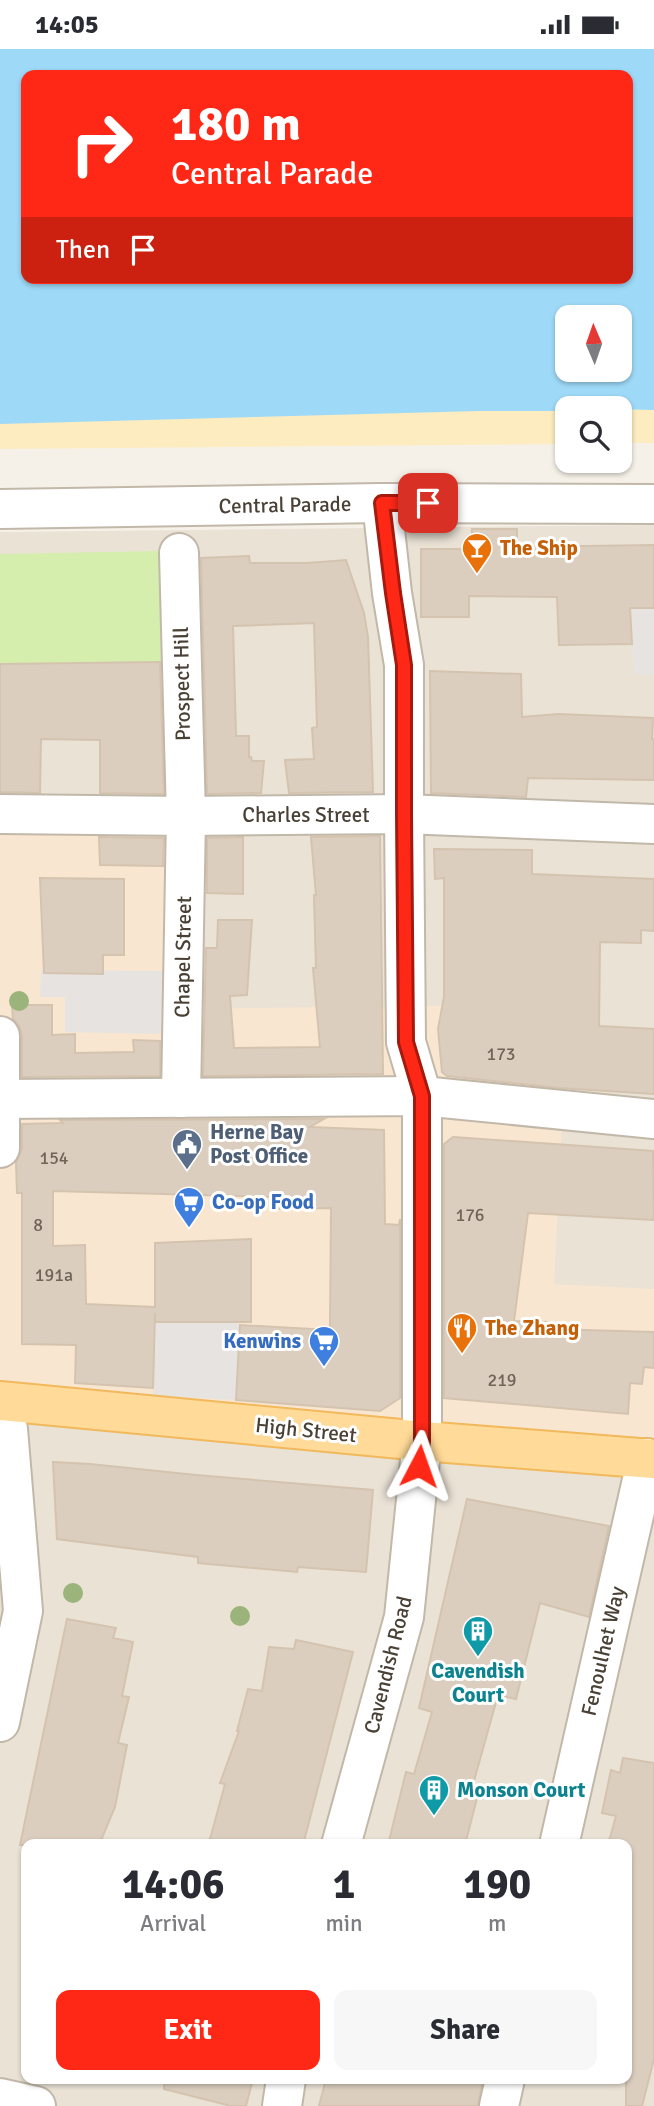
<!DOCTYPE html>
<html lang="en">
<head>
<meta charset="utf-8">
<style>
	:root { --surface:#fff; --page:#f7f7f7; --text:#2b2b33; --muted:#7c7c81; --accent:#ff2816 }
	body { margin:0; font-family:Signika,sans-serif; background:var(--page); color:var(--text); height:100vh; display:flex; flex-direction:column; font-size:26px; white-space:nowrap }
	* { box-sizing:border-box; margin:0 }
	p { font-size:23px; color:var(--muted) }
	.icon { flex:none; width:38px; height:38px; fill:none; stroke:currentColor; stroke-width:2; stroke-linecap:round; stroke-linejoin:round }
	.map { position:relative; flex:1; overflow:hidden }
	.sheet { position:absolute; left:21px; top:1790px; width:611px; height:245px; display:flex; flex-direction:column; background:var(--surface); border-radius:14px; box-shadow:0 2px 5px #0004 }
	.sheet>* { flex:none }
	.top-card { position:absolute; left:21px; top:21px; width:612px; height:214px; border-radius:14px; box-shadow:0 2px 5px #0004; background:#ff2816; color:#fff; overflow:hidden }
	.needle { width:46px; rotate:358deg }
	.controls { position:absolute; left:555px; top:256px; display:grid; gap:14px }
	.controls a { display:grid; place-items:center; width:77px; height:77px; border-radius:14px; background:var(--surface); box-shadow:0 2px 5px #0004; font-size:35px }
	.pin { position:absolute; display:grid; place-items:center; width:60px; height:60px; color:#fff; margin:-30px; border-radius:14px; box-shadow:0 4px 10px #0006 }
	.me { position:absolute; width:77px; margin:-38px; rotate:4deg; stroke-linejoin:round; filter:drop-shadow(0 0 5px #0008) }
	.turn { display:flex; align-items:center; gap:24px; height:147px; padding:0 35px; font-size:32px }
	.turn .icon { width:91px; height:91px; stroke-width:2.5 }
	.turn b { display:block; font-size:49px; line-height:60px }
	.then { display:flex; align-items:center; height:66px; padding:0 35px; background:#0003; gap:14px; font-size:26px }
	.eta { display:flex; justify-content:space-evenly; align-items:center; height:119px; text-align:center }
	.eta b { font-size:42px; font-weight:700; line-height:49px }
	.primary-button { display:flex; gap:14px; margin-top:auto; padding:14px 35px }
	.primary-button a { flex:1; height:80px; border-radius:14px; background:var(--accent); color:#fff; font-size:28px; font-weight:700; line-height:80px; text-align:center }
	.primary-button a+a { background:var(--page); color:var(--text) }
	.status { display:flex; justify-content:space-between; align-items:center; height:49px; padding:0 35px; background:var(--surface); direction:ltr }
	.status svg { height:19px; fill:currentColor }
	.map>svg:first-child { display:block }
	.residential { fill:#eae2d5; fill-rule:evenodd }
	.commercial { fill:#f9e6d1 }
	.green { fill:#d5eead }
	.sand { fill:#fdecc0 }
	.parking { fill:#e7e3e0 }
	.water { fill:#9edaf8; fill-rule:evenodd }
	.building { fill:#dccebf; stroke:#d4c3ae; stroke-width:2 }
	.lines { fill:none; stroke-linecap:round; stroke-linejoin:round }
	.minor-casing { stroke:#c2b8a9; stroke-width:42 }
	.major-casing { stroke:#f1b95b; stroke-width:42 }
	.minor { stroke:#fff; stroke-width:38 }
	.major { stroke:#ffda98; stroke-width:38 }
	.tree { fill:#9ab47b }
	.route-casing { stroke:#a61a0e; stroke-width:18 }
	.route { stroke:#ff2816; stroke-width:12 }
	.labels { text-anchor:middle; stroke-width:6; stroke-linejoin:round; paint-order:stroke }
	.number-label { font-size:18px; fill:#6e6458 }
	.street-label { font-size:21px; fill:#4a4136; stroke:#fff }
	.food-label { font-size:21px; font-weight:bold; fill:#c56008; stroke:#fff; text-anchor:start }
	.service-label { font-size:21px; font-weight:bold; fill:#4e5e75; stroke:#fff; text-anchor:start }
	.shop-label { font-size:21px; font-weight:bold; fill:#366cbe; stroke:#fff; text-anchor:start }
	.culture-label { font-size:21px; font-weight:bold; fill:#0d838f; stroke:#fff }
</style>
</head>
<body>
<div class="status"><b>14:05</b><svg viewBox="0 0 49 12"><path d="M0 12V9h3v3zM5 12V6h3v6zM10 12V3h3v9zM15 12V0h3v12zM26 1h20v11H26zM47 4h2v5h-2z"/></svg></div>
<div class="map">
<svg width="654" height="2057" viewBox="0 0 654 2057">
	<rect width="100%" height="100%" fill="#f6f1e8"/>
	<path class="residential" d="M654,476v1581h-654v-1574zM26,1796h600v234h-600z"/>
	<polygon class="commercial" points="193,771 186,960 568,955 554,1235 654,1240 654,1425 0,1371 0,774"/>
	<polygon class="green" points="157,502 163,506 163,613 0,615 0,505"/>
	<polygon class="sand" points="654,285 654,394 620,394 620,359 567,359 567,395 0,400 0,299 567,320 620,320"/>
	<g class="parking">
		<polygon points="630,559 654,559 654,626 634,625"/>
		<polygon points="41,921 168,922 166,985 65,983 65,948 40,948"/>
		<polygon points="155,1273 235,1273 240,1277 236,1351 153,1347"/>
	</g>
	<path class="water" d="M0,0h654v361l-87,-2v3h-87l-480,13zM26,26h602v203h-602zM567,268h53v52h-53z"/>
	<g class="building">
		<polygon points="472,480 517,480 517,498 654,496 654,559 630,559 632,595 559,596 557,548 469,547 469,568 421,568 421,500 472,500"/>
		<polygon points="249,507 250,514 307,514 346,511 364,564 368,588 373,743 289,744 285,711 314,710 312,679 317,678 314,574 233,577 236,687 249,687 249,708 251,708 252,712 264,712 261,744 207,745 201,509"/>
		<polygon points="160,613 164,745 100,744 100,691 41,690 40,744 0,743 0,615"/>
		<polygon points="430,622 521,625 522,668 558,665 653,669 652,690 654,690 654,731 528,729 526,748 431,744"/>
		<polygon points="380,787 383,1025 203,1027 206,899 217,899 218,871 252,871 247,946 230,947 234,999 320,998 313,919 316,919 314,846 316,846 311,788"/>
		<polygon points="99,788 164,789 163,817 100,816"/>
		<polygon points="243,788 243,845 207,844 207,789"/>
		<polygon points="434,800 532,801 532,825 654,830 654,882 641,881 641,894 600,893 599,977 654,980 654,1045 559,1039 447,1027 442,1023 438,980 444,948 444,829 435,830"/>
		<polygon points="40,829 124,830 124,906 103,906 103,925 44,924"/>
		<polygon points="12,956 52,956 52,986 75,985 75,1004 134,1003 133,991 160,992 160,1027 22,1028 22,986 19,977 13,970"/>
		<polygon points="324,1070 310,1078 384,1081 385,1175 399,1176 400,1170 400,1349 380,1362 236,1351 240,1276 330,1281 331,1159 272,1160 272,1148 53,1142 53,1197 85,1196 86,1255 155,1258 155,1194 251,1190 251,1273 155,1273 155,1264 153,1339 75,1334 76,1296 22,1295 22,1144 17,1144 16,1113 22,1100 22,1075 63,1074 60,1071"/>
		<polygon points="453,1088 653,1102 654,1171 528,1164 514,1272 550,1273 550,1280 654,1283 654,1319 644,1318 642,1335 630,1334 628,1365 444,1349 444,1095"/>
		<polygon points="53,1413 90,1415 196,1426 373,1441 366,1523 298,1518 297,1523 198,1514 198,1508 57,1490"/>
		<polygon points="467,1450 609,1477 589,1568 540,1554 516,1650 498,1646 472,1739 479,1741 465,1796 388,1796 406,1723 414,1725 432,1663 419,1659"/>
		<polygon points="67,1570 116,1579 113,1589 133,1593 122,1647 129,1648 118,1694 127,1696 115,1758 99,1796 20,1796"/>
		<polygon points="296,1591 353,1603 303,1796 233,1796 210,1790 225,1735 220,1734 239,1682 237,1682 248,1640 262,1642 269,1598 294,1600"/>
		<polygon points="623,1709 654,1714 654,2010 642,2057 626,2057 626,1796 608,1796 616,1767 602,1764 611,1721 620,1724"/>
		<polygon points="165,2030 253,2030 246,2057 231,2057 164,2040"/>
		<polygon points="326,2030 483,2030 478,2057 319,2057"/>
	</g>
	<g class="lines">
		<g class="minor-casing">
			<g id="minor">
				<polyline points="0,460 382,454 654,455"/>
				<polyline points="179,504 186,767 181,1049"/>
				<polyline points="0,765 186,767 404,765 654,775"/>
				<polyline points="0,987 0,1099"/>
				<polyline points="0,1050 422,1047 654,1070"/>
				<polyline points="0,1356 8,1380 23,1562 0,1673"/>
				<polyline points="341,1796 404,1568 422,1392 422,1047 406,993 404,765 404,616 392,544 382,454"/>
				<polyline points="559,1796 647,1409"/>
				<polyline points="0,2049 36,2057"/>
				<polyline points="282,2057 286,2030"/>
				<polyline points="499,2057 505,2030"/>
			</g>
		</g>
		<g class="major-casing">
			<polyline id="major" points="0,1352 422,1392 654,1410"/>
		</g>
		<use href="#minor" class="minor"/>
		<use href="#major" class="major"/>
	</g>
	<g class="tree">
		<circle cx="19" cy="952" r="10"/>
		<circle cx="73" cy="1544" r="10"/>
		<circle cx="240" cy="1567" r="10"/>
	</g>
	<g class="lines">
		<g class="route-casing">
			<polyline id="route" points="419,1417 422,1392 422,1047 406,993 404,765 404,616 393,544 382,454 428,454"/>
		</g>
		<use href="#route" class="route"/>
	</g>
	<defs>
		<g id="bar-pin" transform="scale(1.575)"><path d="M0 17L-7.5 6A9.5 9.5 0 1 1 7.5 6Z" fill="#e8710a" stroke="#fff"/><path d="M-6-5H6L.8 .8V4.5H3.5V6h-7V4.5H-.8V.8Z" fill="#fff"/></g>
		<g id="civic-pin" transform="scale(1.575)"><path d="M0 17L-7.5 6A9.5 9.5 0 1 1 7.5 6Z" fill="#5c6f8a" stroke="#fff"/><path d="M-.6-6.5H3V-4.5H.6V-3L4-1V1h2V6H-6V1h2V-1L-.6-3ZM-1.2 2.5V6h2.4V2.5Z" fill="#fff"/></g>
		<g id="supermarket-pin" transform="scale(1.575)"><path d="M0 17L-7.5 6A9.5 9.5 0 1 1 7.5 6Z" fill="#3f7fe0" stroke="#fff"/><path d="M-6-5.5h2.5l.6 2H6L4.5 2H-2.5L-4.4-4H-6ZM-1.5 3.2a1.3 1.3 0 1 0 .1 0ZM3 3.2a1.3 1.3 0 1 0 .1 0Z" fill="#fff"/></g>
		<g id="restaurant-pin" transform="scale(1.575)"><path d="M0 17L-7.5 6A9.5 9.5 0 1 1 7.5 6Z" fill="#e8710a" stroke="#fff"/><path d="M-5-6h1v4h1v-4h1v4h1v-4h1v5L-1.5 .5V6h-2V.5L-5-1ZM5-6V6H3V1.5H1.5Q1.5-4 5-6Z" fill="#fff"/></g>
		<g id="building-pin" transform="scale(1.575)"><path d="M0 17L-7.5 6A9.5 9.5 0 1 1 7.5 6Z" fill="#0f9aa8" stroke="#fff"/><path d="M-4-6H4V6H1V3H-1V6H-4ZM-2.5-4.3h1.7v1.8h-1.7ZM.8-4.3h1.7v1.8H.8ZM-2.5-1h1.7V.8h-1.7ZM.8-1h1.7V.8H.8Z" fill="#fff"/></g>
	</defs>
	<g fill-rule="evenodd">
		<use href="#bar-pin" x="477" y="499"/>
		<use href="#civic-pin" x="187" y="1095"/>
		<use href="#supermarket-pin" x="189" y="1153"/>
		<use href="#restaurant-pin" x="462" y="1279"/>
		<use href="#supermarket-pin" x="324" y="1292"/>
		<use href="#building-pin" x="478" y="1582"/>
		<use href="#building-pin" x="434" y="1741"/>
	</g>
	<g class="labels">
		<g class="number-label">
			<text x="501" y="1011">173</text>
			<text x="54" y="1115">154</text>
			<text x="470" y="1172">176</text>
			<text x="38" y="1182">8</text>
			<text x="54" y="1232">191a</text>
			<text x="502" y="1337">219</text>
		</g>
		<g class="street-label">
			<text transform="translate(285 456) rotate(-1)" y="7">Central Parade</text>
			<text transform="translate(182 635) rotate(-91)" y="7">Prospect Hill</text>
			<text x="306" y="773">Charles Street</text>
			<text transform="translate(183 908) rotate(-89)" y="7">Chapel Street</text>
			<text transform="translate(306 1381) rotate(6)" y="7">High Street</text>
			<text transform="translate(603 1602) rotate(-77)" y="7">Fenoulhet Way</text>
			<text transform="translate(388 1616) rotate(-76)" y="7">Cavendish Road</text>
		</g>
		<g class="food-label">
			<text x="500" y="506">The Ship</text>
			<text x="485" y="1286">The Zhang</text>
		</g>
		<g class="service-label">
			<text x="210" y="1090">Herne Bay<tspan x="210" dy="24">Post Office</tspan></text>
		</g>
		<g class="shop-label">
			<text x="212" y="1160">Co-op Food</text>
			<text x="301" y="1299" text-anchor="end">Kenwins</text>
		</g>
		<g class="culture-label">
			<text x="478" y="1629">Cavendish<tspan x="478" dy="24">Court</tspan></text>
			<text x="457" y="1748" text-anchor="start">Monson Court</text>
		</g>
	</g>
</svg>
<div class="controls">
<a><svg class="needle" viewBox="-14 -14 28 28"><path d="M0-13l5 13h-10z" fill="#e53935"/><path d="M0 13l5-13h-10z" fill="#7c7c81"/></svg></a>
<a><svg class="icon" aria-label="search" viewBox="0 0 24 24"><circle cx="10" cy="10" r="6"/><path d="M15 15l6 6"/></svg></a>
</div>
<div class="pin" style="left:428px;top:454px;background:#d93025"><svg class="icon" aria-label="arrive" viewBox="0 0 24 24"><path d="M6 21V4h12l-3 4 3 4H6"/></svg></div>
<svg class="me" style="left:419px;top:1417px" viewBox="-20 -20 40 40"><path d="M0-17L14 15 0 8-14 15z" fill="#ff2816" stroke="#fff" stroke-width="4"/></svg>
<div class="top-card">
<div class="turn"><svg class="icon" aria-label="right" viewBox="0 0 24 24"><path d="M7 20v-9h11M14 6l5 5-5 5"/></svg><div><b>180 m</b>Central Parade</div></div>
<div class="then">Then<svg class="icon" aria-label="arrive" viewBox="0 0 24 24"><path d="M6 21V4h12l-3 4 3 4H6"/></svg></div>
</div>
<section class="sheet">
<div class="eta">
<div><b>14:06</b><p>Arrival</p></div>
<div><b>1</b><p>min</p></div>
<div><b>190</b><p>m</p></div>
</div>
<div class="primary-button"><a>Exit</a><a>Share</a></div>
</section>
</div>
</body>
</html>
